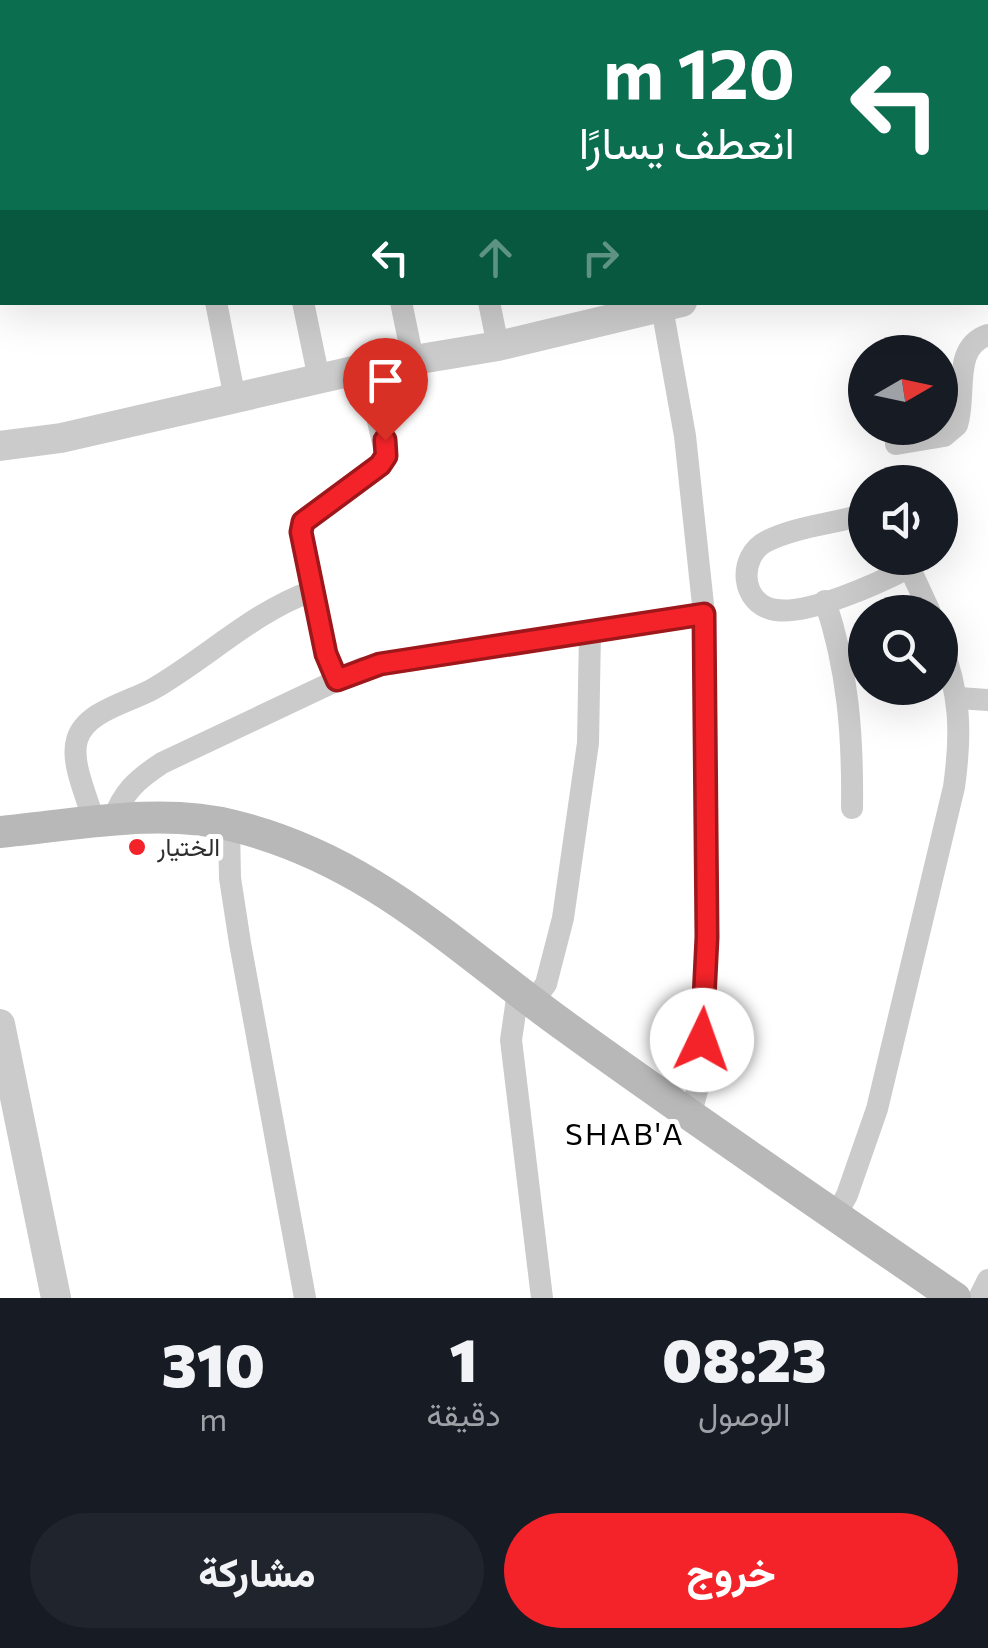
<!DOCTYPE html>
<html lang="ar">
<head>
<meta charset="utf-8">
<style>
	:root { --surface:#171b24; --page:#20242c; --text:#f1f3f6; --muted:#9ea1a6; --accent:#f32329 }
	body { margin:0; font-family:Commissioner,Vazirmatn,sans-serif; background:var(--page); color:var(--text); direction:rtl; height:100vh; display:flex; flex-direction:column; font-size:38px; white-space:nowrap }
	* { box-sizing:border-box; margin:0 }
	p { font-size:32px; color:var(--muted) }
	.icon { flex:none; width:55px; height:55px; fill:none; stroke:currentColor; stroke-width:2; stroke-linecap:round; stroke-linejoin:round }
	.map { position:relative; height:1298px; overflow:hidden; direction:ltr }
	.details { display:flex; flex-direction:column; background:var(--surface); flex:1 }
	.details>* { flex:none }
	.banner { position:absolute; left:0px; top:0px; width:990px; height:305px; box-shadow:0 10px 40px #0002; direction:rtl; background:#0b6e4f; color:#fff; overflow:hidden }
	.needle { width:65px; rotate:81deg }
	.buttons { position:absolute; left:848px; top:335px; display:grid; gap:20px }
	.buttons a { display:grid; place-items:center; width:110px; height:110px; border-radius:50%; background:var(--surface); box-shadow:0 10px 40px #0002; font-size:50px }
	.pin { position:absolute; display:grid; place-items:center; width:85px; height:85px; color:#fff; margin:-102px -42px; border-radius:50% 50% 50% 0; rotate:-45deg; box-shadow:0 0 10px #0007 }
	.pin .icon { rotate:45deg }
	.me { position:absolute; width:110px; margin:-55px; rotate:3deg; stroke-linejoin:round; filter:drop-shadow(0 0 8px #0008) }
	.turn { display:flex; align-items:center; gap:35px; height:210px; padding:0 30px; font-size:45px }
	.turn .icon { width:130px; height:130px; stroke-width:2.5 }
	.turn b { display:block; font-size:70px; line-height:85px }
	.lanes { display:flex; align-items:center; height:95px; padding:0 30px; background:#0003; justify-content:center; gap:50px; direction:ltr }
	.lanes .off { opacity:.35 }
	.eta { display:flex; justify-content:space-evenly; align-items:center; height:170px; text-align:center }
	.eta b { font-size:60px; font-weight:800; line-height:70px }
	.button { display:flex; gap:20px; margin-top:auto; padding:20px 30px }
	.button a { flex:1; height:115px; border-radius:60px; background:var(--accent); color:#fff; font-size:40px; font-weight:800; line-height:115px; text-align:center }
	.button a+a { background:var(--page); color:var(--text) }
	.map>svg:first-child { display:block }
	.lines { fill:none; stroke-linecap:round; stroke-linejoin:round }
	.minor { stroke:#cbcbcb; stroke-width:22 }
	.tertiary { stroke:#cbcbcb; stroke-width:30 }
	.secondary { stroke:#b8b8b8; stroke-width:32 }
	.route-casing { stroke:#9e171b; stroke-width:25 }
	.route { stroke:#f32329; stroke-width:18 }
	.poi-dot { fill:#f32329; stroke:#fff; stroke-width:4 }
	.labels { text-anchor:middle; stroke-width:10; stroke-linejoin:round; paint-order:stroke }
	.poi-label { font-size:25px; fill:#2e2e2e; stroke:#fff; text-anchor:start }
	.quarter-label { font-size:30px; letter-spacing:2.5px; fill:#000; stroke:#fff }
</style>
</head>
<body>
<div class="map">
<svg width="988" height="1298" viewBox="0 0 988 1298">
	<rect width="100%" height="100%" fill="#fff"/>
	<g class="lines">
		<g class="minor">
			<polyline points="607,0 608,2"/>
			<polyline points="956,0 957,2"/>
			<polyline points="988,154 988,156"/>
			<polyline points="216,302 235,399"/>
			<polyline points="303,302 319,379"/>
			<polyline points="401,302 413,360"/>
			<polyline points="489,302 498,346"/>
			<polyline points="661,302 685,436 704,614 707,937 700,1080 690,1116"/>
			<path d="M896,444l48,-8 13,-11c10,-30 -6,-78 31,-90"/>
			<path d="M865,514c-31,10 -68,12 -98,27 -30,15 -27,64 9,69 33,5 103,-27 132,-42"/>
			<polyline points="905,558 930,612"/>
			<path d="M825,601c23,68 28,135 27,207"/>
			<polyline points="337,680 326,654 301,532 303,522 380,465 386,456 366,368"/>
			<polyline points="959,698 988,700"/>
			<path d="M112,822c11,-30 24,-42 50,-59l201,-95 341,-54"/>
			<path d="M94,823c-5,-23 -24,-59 -17,-83 8,-29 53,-38 76,-51 54,-31 100,-77 159,-98"/>
			<polyline points="229,824 230,878 240,943 305,1298"/>
			<polyline points="518,992 511,1040 542,1298"/>
			<polyline points="532,1003 546,984 563,918 588,743 590,632"/>
			<path d="M836,1215l11,-20 30,-86 77,-322c8,-57 6,-93 -14,-147"/>
			<polyline points="979,1298 988,1280"/>
		</g>
		<g class="tertiary">
			<polyline points="988,207 988,206"/>
			<polyline points="0,446 61,438 366,368 498,346 682,302"/>
			<polyline points="0,1024 56,1298"/>
		</g>
		<path class="secondary" d="M0,832c75,-7 161,-25 234,-6 138,34 224,124 335,203 127,92 257,180 386,269"/>
	</g>
	<g class="lines">
		<g class="route-casing">
			<polyline id="route" points="385,440 386,456 380,465 303,522 301,532 326,654 337,680 380,664 704,614 707,937 702,1040"/>
		</g>
		<use href="#route" class="route"/>
	</g>
	<circle class="poi-dot" cx="137" cy="847" r="10"/>
	<g class="labels">
		<g class="poi-label">
			<text x="157" y="856">الختيار</text>
		</g>
		<g class="quarter-label">
			<text x="625" y="1145">SHAB'A</text>
		</g>
	</g>
</svg>
<div class="buttons">
<a><svg class="needle" viewBox="-14 -14 28 28"><path d="M0-13l5 13h-10z" fill="#e53935"/><path d="M0 13l5-13h-10z" fill="#9ea1a6"/></svg></a>
<a><svg class="icon" aria-label="sound" viewBox="0 0 24 24"><path d="M4 9h4l5-4v14l-5-4H4zM17 9q2 3 0 6"/></svg></a>
<a><svg class="icon" aria-label="search" viewBox="0 0 24 24"><circle cx="10" cy="10" r="6"/><path d="M15 15l6 6"/></svg></a>
</div>
<div class="pin" style="left:385px;top:440px;background:#d93025"><svg class="icon" aria-label="arrive" viewBox="0 0 24 24"><path d="M6 21V4h12l-3 4 3 4H6"/></svg></div>
<svg class="me" style="left:702px;top:1040px" viewBox="-20 -20 40 40"><circle r="19" fill="#fff"/><path d="M0-13L10 11 0 6-10 11z" fill="#f32329"/></svg>
<div class="banner">
<div class="turn"><svg class="icon" aria-label="left" viewBox="0 0 24 24"><path d="M17 20v-9H6M10 6l-5 5 5 5"/></svg><div><b>120 m</b>انعطف يسارًا</div></div>
<div class="lanes"><svg class="icon" aria-label="left" viewBox="0 0 24 24"><path d="M17 20v-9H6M10 6l-5 5 5 5"/></svg><svg class="icon off" aria-label="ahead" viewBox="0 0 24 24"><path d="M12 20V5M6 11l6-6 6 6"/></svg><svg class="icon off" aria-label="right" viewBox="0 0 24 24"><path d="M7 20v-9h11M14 6l5 5-5 5"/></svg></div>
</div>
</div>
<section class="details">
<div class="eta">
<div><b>08:23</b><p>الوصول</p></div>
<div><b>1</b><p>دقيقة</p></div>
<div><b>310</b><p>m</p></div>
</div>
<div class="button"><a>خروج</a><a>مشاركة</a></div>
</section>
</body>
</html>
